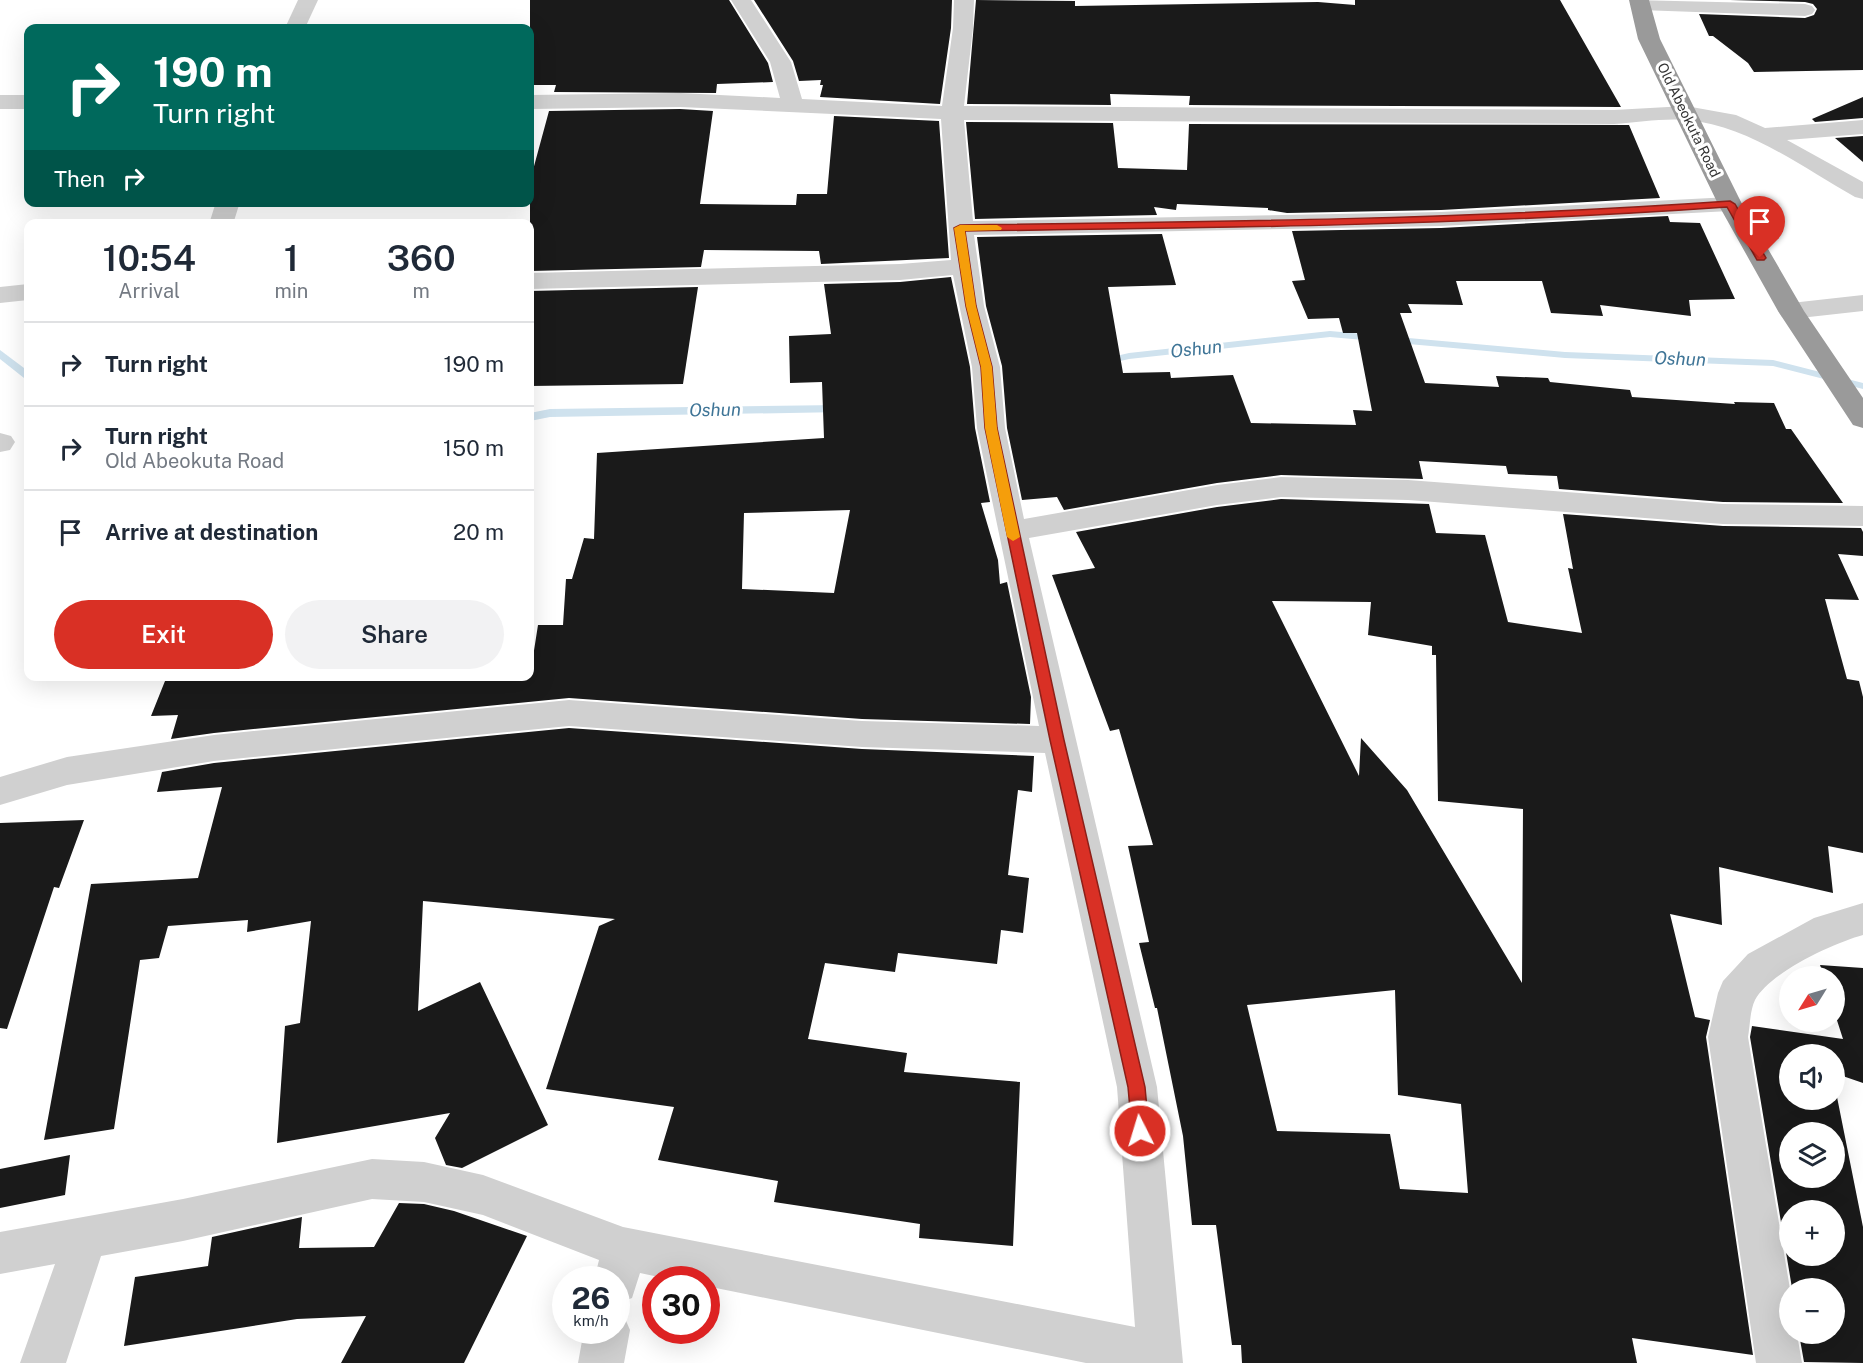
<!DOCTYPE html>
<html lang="en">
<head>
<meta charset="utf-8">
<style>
	:root { --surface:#fff; --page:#f2f2f3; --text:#1f2937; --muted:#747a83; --line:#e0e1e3; --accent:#d93025 }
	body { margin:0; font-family:"Public Sans",sans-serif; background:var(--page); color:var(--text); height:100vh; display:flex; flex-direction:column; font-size:22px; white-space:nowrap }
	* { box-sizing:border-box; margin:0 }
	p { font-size:20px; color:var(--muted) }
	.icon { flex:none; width:33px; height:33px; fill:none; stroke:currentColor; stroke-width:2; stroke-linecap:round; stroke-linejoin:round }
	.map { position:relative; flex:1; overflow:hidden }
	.details { position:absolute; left:24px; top:219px; width:510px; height:462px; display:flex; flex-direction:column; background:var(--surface); border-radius:12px; box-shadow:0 6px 24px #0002 }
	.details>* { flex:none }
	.hud { position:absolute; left:24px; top:24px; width:510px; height:183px; border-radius:12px; box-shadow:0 6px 24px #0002; background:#00695c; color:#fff; overflow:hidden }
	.needle { width:39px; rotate:233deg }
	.buttons { position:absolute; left:1779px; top:966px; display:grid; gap:12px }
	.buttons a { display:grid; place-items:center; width:66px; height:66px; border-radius:50%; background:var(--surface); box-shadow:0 6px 24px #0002; font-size:30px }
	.speed { position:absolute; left:552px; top:1266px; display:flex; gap:12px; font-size:30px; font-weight:700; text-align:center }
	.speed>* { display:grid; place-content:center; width:78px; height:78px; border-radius:50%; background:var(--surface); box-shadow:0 6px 24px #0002; line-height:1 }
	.speed small { font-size:15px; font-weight:400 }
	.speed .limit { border:9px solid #d22; background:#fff; color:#111 }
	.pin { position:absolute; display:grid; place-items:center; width:51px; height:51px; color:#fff; margin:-62px -26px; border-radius:50% 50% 50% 0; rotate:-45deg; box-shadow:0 0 6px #0007 }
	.pin .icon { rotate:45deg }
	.me { position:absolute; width:66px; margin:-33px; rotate:355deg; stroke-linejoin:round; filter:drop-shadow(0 0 4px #0008) }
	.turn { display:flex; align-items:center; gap:21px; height:126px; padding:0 30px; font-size:27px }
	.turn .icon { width:78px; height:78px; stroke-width:2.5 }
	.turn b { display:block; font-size:42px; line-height:51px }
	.then { display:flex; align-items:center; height:57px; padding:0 30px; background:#0003; gap:12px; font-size:22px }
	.eta { display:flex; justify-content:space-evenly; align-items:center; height:102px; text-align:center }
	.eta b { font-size:36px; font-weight:600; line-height:42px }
	.action { display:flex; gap:12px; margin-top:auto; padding:12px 30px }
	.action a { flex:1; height:69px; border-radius:36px; background:var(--accent); color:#fff; font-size:24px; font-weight:600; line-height:69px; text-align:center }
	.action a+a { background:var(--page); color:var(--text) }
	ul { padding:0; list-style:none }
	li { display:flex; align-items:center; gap:18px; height:84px; padding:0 30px; border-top:2px solid var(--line) }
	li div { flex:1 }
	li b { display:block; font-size:22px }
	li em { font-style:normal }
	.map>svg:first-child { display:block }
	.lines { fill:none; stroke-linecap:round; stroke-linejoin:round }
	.stream { fill:#cfe2ee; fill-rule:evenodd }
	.building { fill:#1a1a1a; fill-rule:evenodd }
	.minor { fill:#d0d0d0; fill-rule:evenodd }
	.highway { fill:#9a9a9a; fill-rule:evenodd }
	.route { fill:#d93025; stroke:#8d1f18; stroke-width:1.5 }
	.slow { fill:#f59e0b }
	.labels { text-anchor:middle; stroke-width:6; stroke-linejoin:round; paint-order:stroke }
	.far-street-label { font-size:14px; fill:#333; stroke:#fff }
	.water-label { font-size:18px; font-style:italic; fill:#3f7597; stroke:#fff }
</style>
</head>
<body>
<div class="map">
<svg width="1863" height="1363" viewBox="0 0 1863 1363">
	<rect width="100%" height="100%" fill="#fff"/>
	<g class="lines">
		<g class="stream">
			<polygon points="1330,331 1565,352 1773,360 1863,383 1863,389 1773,366 1565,358 1330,337 1129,359 1103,365 1097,362 1099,360 1129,353"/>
			<polygon points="0,350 28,371 28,379 24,378 0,359"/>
			<polygon points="839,405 843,406 843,412 550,417 530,421 530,413 550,409"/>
		</g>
	</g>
	<g class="building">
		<polygon points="530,0 729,0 768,63 773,82 717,84 716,93 554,92 556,85 530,85"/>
		<polygon points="754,0 952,0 951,28 940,104 820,97 823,85 820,85 821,80 799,81 793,61"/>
		<polygon points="976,0 1075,1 1075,6 1318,2 1355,5 1355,0 1560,0 1621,107 1189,105 1190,96 1110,94 1111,105 967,104"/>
		<polygon points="1730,0 1863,0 1863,70 1754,72 1748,63 1713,36 1709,36 1699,14 1805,18 1814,15 1817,9 1813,4 1805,2"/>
		<polygon points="1863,97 1863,118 1815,122 1812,119"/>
		<polygon points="680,109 713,111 700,204 796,205 797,194 827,194 834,116 939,121 949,258 821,264 819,251 704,250 701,267 530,271 530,181 549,111"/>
		<polygon points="966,122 1113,123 1118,168 1187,170 1189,124 1629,125 1660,198 1441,210 1287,213 1268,210 1268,208 1177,204 1176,210 1154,207 1157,215 975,219"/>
		<polygon points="1863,136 1863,162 1835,138"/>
		<polygon points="1668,216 1670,222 1700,223 1735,299 1689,300 1691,316 1600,305 1603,316 1551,313 1542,281 1456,281 1463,305 1408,304 1412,313 1400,313 1425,383 1499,387 1496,376 1548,378 1550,382 1630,390 1632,397 1735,404 1734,402 1774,403 1786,429 1791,429 1843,503 1723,502 1559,489 1557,476 1508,474 1506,466 1419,461 1423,479 1281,475 1217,483 1064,510 1057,497 1022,500 1007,428 1002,366 986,306 977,237 1162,234 1176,285 1108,287 1123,373 1170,372 1171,378 1233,375 1251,423 1356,425 1353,410 1372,411 1357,333 1343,333 1339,318 1308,319 1292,281 1305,280 1292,231 1441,228"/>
		<path d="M951,277l19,90 5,61 15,74 -9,1 17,57 2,24 7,-2 24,115 -1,27 -168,-5 -293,-21 -355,35 -43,6 7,-24 -27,1 16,-40h363l8,-51h25l3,-46h6l12,-41 10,1 3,-86 227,-15 -2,-56 -32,1 -1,-47 42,-2 -7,-50 76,-2zM850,510l-16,83 -92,-4 2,-76z"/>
		<polygon points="698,287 683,384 530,386 530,291"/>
		<path d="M1281,499l148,5 7,29 49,2 23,87 74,11 -14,-65 5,1 -10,-55 160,12 138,2 2,4v24l-25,-2 21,46 -34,-1 22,80 12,2 4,16v156l-35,-7 5,47 -114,-26 3,58 -52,-11 25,103 15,3 -4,17 47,318 -121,-17 5,25h-395l-1,-18h-9l-16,-120h-24l-9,-89 -26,-128h-2l-16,-65 10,-1 -21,-96 25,-1 -34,-116 -9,2 -58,-156 43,-7 -19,-36 141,-25zM1272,601l99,1 -3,33 64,11v9h4l2,146 85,8 -1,174 -115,-193 -46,-52 -2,38zM1395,990l3,105 63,9 7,89 -68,-4 -10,-55 -113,-3 -30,-126z"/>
		<polygon points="569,728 862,749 1034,756 1032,792 1018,790 1008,875 1029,878 1023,933 1001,930 997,964 898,953 895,972 825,963 808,1039 907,1053 904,1072 1020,1082 1013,1246 919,1238 920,1224 774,1202 778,1181 658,1160 674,1107 546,1089 599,926 615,919 423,901 418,1011 480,982 548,1125 462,1168 446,1165 435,1138 450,1113 277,1143 285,1026 300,1023 311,921 247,932 248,920 168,926 159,958 140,960 114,1129 44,1140 91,884 198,878 222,787 157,792 162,772 214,763"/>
		<polygon points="84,820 59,888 54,887 7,1029 0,1028 0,823"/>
		<path d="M1820,965l43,3v115l-29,-10v-19h-44v46h44v-18l29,145v136l-59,-1 -5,-28h35v-46h-42l-42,-251 2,-11 91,13 -9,-28v-35h-10zM1790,1132h44v46h-44zM1790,1210h44v46h-44z"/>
		<polygon points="70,1155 65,1195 0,1208 0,1169"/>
		<polygon points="399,1203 424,1204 454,1211 527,1236 464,1363 341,1363 366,1316 297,1319 124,1346 135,1277 208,1266 212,1237 302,1217 299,1248 374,1247"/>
	</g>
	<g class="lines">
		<g class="minor">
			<polygon points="298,0 318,0 305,28 285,28"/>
			<path d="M731,0h20l40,62 11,37 140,7 11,-78 1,-28h20l-1,28 -9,78 650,4 72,-4 50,9 29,13 98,-8v14l-76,6 76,42v17l-8,-2c-52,-29 -106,-71 -167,-77 -24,-2 -50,2 -74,4l-650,-4 9,101 468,-9 289,-15 9,2 3,5 -3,5 -9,2 -289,15 -467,9 10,71 16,61 5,61 19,91 193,-34 64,-8 127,3 315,24 140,2v20l-140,-2 -315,-24 -127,-3 -64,8 -188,33 128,549 26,276h-97l-380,-77v-6h-33l-33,-7 -8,25 -16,6v-24h-22l5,-20 -116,-45 -59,-13 -52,-3 -189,42 -82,15 -35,107h-46l35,-99 -55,10v-42l183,-33 189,-40 52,3 59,13 140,52 512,100 -18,-240 -72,-334 -183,-6 -293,-21 -355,35 -147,24 -67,20v-28l67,-20 147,-22 355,-35 293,21 177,5 -62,-298 -5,-61 -19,-92 -53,5 -370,9v-16l370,-9 51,-4 -10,-141 -261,-12 -150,2v-14l150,-2 100,5 -10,-36z"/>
			<polygon points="1633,0 1805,4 1812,6 1815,10 1812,14 1805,16 1640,10 1633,8 1630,4"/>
			<rect x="0" y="95" width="28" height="14"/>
			<polygon points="216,202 240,202 233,224 209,224"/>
			<polygon points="28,284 28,300 0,303 0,287"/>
			<polygon points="1863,295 1863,311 1791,319 1782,317 1778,311 1782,305 1791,303"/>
			<polygon points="0,433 11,436 15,442 10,450 0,452"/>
			<path d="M1863,903v32c-29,8 -93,37 -108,65 -5,10 -5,26 -7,37l42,252v45h7l5,29h-46l-48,-326 10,-44 5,-12 25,-27 66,-36z"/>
			<polygon points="616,1311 623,1314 630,1330 624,1363 578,1363 584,1330 616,1330"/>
		</g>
		<polygon class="highway" points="1629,0 1649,0 1660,39 1742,204 1804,311 1863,398 1863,428 1853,425 1778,311 1718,204 1638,39"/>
	</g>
	<path class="route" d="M1730,201l5,3 31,54 -2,2h-7l-30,-53c-254,18 -508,21 -762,24l11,75 16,61 5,61 67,312 81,347 4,44 -3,6 -6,2 -6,-2 -2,-6 -4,-44 -78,-347 -65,-312 -4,-61 -15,-61 -12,-78 6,-3c257,-3 513,-6 770,-24z"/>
	<polygon class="slow" points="997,225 1002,228 1001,230 965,231 976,306 992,367 997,428 1020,537 1013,541 1007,537 985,428 981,367 966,306 954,228 960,225"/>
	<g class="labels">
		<g class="far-street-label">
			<text transform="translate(1689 120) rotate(64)" y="5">Old Abeokuta Road</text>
		</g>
		<g class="water-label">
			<text transform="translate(1196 349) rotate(-6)" y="6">Oshun</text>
			<text transform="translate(1680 359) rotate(2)" y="6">Oshun</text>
			<text transform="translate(715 410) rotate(-1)" y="6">Oshun</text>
		</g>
	</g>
</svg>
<div class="buttons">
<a><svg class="needle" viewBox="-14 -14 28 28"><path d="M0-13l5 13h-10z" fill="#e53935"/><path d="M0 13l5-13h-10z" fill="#747a83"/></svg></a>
<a><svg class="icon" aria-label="sound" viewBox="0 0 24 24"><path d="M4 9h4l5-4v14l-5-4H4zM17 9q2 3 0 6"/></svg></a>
<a><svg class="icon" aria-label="layers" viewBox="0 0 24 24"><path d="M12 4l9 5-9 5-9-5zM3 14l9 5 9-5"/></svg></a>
<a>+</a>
<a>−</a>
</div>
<div class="speed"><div>26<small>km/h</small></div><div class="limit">30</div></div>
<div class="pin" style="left:1760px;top:258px;background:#d93025"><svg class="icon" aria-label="arrive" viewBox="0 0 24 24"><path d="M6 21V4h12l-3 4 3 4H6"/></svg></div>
<svg class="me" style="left:1140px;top:1131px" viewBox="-20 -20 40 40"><circle r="17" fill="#d93025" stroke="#fff" stroke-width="3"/><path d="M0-11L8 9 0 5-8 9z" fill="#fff"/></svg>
<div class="hud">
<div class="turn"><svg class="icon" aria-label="right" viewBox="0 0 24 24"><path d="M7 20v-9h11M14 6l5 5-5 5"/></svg><div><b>190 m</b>Turn right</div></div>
<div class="then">Then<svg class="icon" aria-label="right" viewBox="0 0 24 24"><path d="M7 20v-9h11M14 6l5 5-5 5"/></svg></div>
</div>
<section class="details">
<div class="eta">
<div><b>10:54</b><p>Arrival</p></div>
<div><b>1</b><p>min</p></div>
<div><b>360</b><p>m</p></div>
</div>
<ul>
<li><svg class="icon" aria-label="right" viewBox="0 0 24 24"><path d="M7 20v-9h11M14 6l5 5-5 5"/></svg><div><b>Turn right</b></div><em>190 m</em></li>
<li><svg class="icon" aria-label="right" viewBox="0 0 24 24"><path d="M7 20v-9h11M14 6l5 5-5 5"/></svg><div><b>Turn right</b><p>Old Abeokuta Road</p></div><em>150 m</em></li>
<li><svg class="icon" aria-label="arrive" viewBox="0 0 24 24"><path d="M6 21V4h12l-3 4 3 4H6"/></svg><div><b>Arrive at destination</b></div><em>20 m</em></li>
</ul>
<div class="action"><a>Exit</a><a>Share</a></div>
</section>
</div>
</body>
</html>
